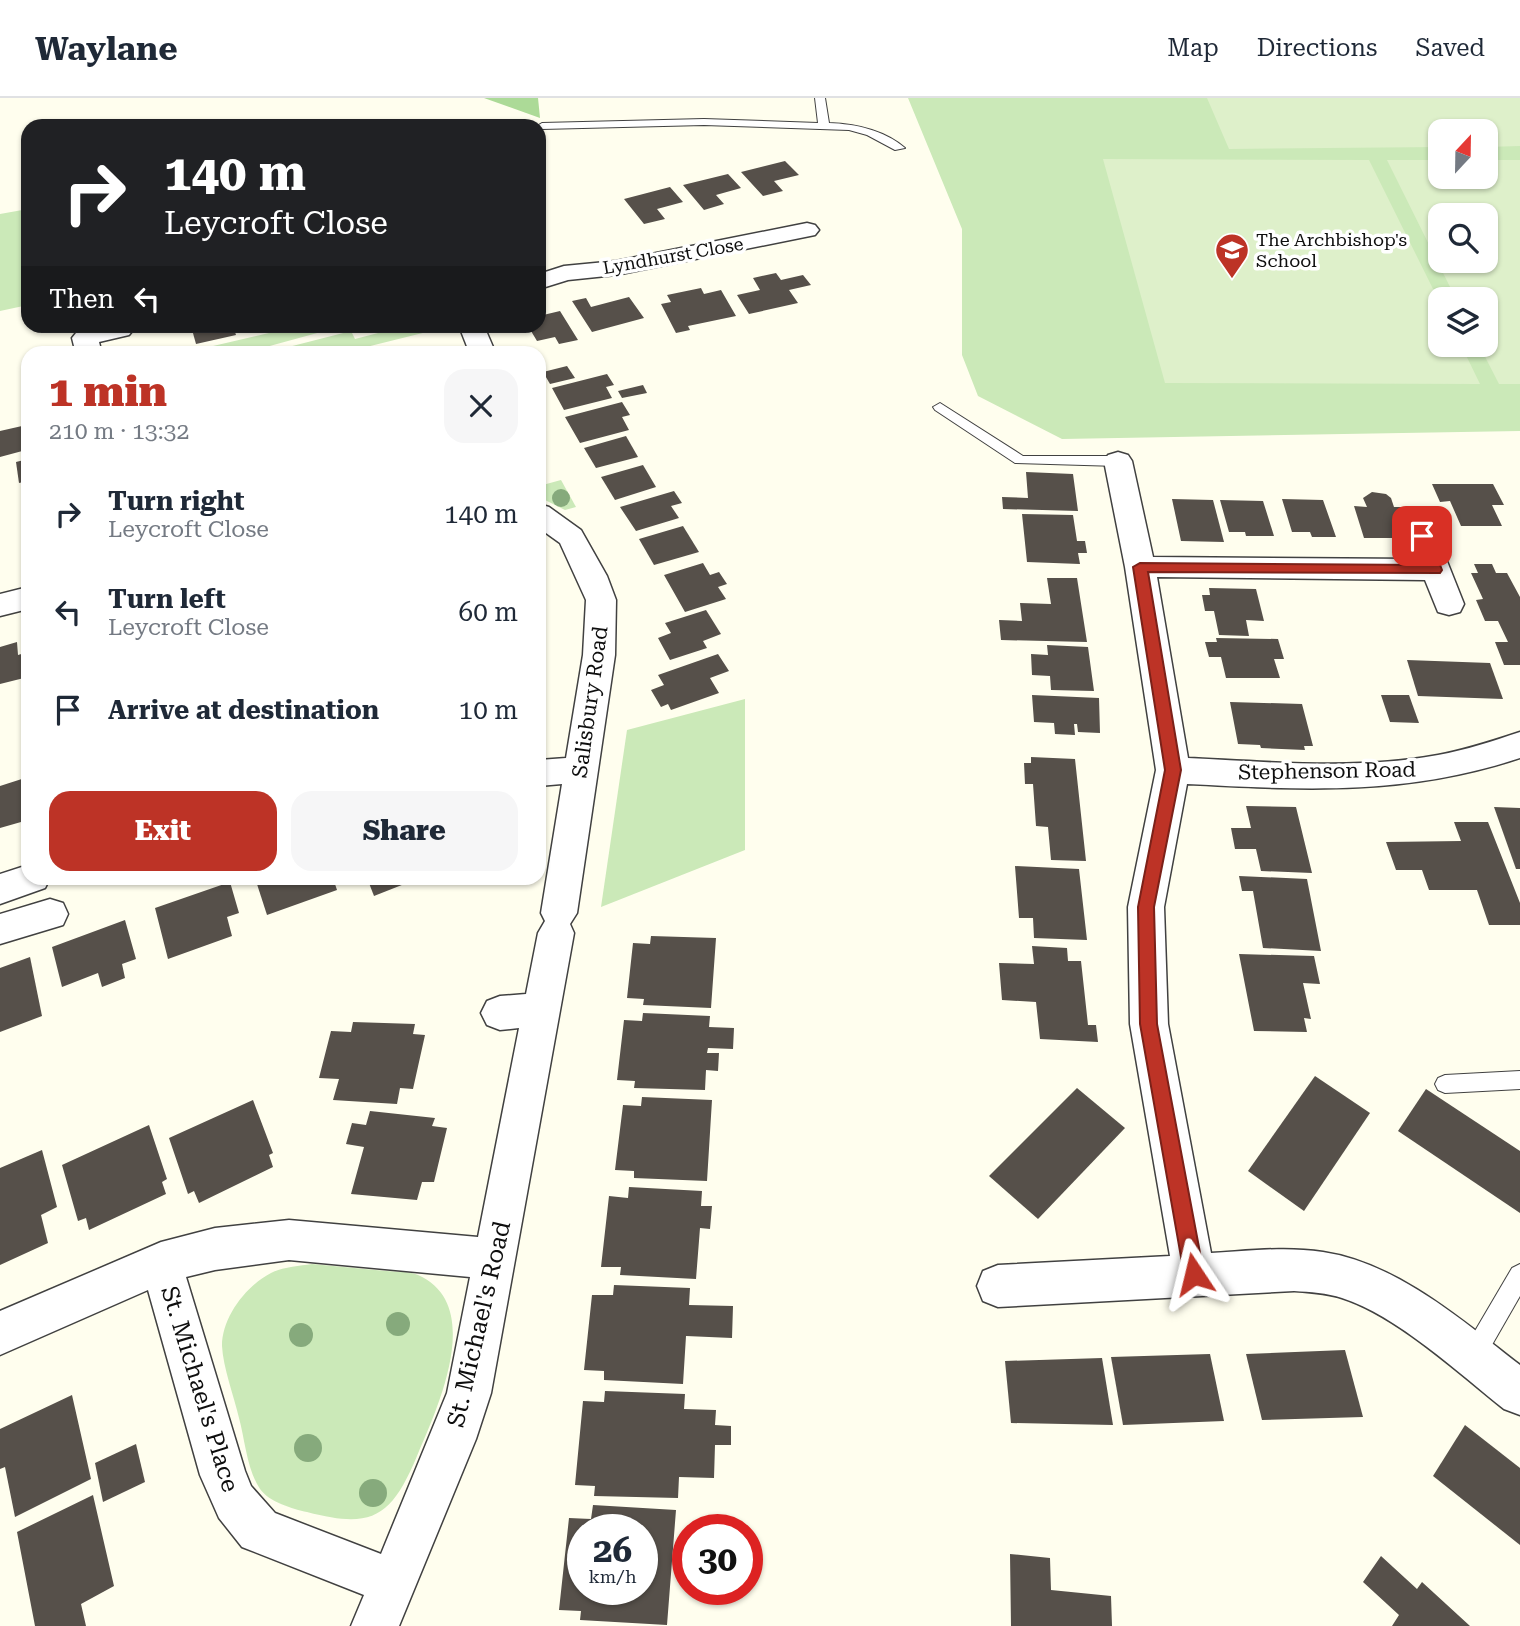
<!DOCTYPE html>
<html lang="en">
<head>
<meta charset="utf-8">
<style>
	:root { --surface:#fff; --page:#f6f6f7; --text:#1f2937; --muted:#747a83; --line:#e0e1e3; --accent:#bd3326 }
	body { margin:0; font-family:"Roboto Serif",serif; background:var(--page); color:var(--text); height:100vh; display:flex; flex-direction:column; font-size:26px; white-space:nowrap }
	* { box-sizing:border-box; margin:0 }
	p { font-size:23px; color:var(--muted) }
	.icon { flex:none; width:38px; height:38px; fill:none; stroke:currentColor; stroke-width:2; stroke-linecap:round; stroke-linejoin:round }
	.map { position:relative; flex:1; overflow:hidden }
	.sheet { position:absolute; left:21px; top:248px; width:525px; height:539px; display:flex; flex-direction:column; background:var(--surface); border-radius:21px; box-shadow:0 2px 5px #0004 }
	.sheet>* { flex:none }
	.banner { position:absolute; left:21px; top:21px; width:525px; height:214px; border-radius:21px; box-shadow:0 2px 5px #0004; background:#202124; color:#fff; overflow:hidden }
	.needle { width:46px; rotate:22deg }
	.fabs { position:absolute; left:1428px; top:21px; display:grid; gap:14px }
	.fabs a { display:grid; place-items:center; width:70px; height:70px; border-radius:14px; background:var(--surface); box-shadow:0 2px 5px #0004; font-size:35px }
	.speed { position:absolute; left:567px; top:1416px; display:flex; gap:14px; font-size:35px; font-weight:700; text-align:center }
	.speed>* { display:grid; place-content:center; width:91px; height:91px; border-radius:50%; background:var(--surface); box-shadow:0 2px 5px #0004; line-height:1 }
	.speed small { font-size:18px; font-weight:400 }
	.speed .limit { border:10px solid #d22; background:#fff; color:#111 }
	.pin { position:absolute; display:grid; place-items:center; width:60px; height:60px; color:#fff; margin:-30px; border-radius:14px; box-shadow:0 4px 10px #0006 }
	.me { position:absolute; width:77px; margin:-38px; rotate:350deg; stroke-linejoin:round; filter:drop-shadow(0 0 5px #0008) }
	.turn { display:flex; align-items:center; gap:24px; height:147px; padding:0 28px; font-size:32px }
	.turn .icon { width:91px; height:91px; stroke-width:2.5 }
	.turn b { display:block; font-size:49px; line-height:60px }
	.then { display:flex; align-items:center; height:66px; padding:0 28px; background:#0003; gap:14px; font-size:26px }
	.round { display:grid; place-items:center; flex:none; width:74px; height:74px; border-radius:21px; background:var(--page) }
	.head { display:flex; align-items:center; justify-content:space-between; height:119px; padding:0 28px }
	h1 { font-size:42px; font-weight:800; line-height:52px; color:var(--accent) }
	.action { display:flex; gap:14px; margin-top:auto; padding:14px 28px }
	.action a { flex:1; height:80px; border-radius:21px; background:var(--accent); color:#fff; font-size:28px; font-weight:800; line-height:80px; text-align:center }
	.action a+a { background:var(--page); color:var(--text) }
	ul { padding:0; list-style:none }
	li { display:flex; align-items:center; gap:21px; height:98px; padding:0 28px }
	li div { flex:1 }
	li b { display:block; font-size:26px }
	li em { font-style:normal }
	header { display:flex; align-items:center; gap:42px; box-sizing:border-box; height:98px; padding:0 35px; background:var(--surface); border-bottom:2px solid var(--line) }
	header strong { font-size:33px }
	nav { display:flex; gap:38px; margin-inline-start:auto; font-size:24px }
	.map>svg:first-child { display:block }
	.green { fill:#cbe9b8; fill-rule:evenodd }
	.forest { fill:#acda97 }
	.pitch { fill:#def0ca; fill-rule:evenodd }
	.building { fill:#56504a; fill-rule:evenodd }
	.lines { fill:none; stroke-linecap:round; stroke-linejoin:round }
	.service-casing { stroke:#414141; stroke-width:2 }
	.minor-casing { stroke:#414141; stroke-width:3 }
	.service { fill:#fff; fill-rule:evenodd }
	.minor { fill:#fff; fill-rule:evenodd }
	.tree { fill:#86aa7c }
	.route { fill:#bd3326; stroke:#7b2119; stroke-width:2 }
	.labels { text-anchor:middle; stroke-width:7; stroke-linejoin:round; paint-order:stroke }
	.far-poi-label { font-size:18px; fill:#0e0e0e; stroke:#fff; text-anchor:start }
	.far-street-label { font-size:18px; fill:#0e0e0e; stroke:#fff }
	.street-label { font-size:21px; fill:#0e0e0e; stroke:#fff }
	.near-street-label { font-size:24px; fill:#0e0e0e; stroke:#fff }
</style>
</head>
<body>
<header>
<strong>Waylane</strong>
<nav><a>Map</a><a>Directions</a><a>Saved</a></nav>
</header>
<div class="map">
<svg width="1520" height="1528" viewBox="0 0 1520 1528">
	<rect width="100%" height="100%" fill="#fffeee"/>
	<g class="green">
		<path d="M908,0h612v333l-458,8 -84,-43 -16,-41v-126zM1440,33h46v46h-46zM1440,117h46v46h-46zM1440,201h46v46h-46z"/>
		<polygon points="28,111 28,207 0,213 0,116"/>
		<polygon points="299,228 343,228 244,255 183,255"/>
		<polygon points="405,228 451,228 342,255 265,255 351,233 355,241"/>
		<polygon points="561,382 576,409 565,412 539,399 539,388"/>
		<polygon points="745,601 745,752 601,809 627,632"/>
		<path d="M312,1166c25,2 49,5 74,7 10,1 23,0 32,4 68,30 19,134 -1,181 -26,62 -45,73 -110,56 -14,-3 -38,-10 -47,-23 -13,-19 -15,-49 -21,-71 -5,-21 -16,-51 -17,-72 0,-29 24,-60 49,-73 12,-6 28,-7 41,-9z"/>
	</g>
	<polygon class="forest" points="484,0 538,0 540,20"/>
	<g class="pitch">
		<polygon points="1207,0 1520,0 1520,48 1486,49 1486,33 1440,33 1440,49 1229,51"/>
		<polygon points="1103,61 1369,62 1440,205 1440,247 1461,247 1480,286 1165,285"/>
		<path d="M1387,62h53v17h46v-17h34v224h-21l-20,-39h7v-46h-30zM1440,117h46v46h-46z"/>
	</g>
	<g class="building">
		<polygon points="785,63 799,77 774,83 783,93 763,98 741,74"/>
		<polygon points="728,76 741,90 716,97 724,106 704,112 683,87"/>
		<polygon points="670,89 683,104 657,111 665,121 644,126 624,101"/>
		<polygon points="776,175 781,182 803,177 811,187 789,192 798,205 749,216 737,197 760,192 753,180"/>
		<polygon points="701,190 704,196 721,192 736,218 688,228 690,232 676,235 661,206 671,204 667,197"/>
		<polygon points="629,199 644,220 592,234 572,203 586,200 591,209"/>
		<polygon points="560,213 578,242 559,246 555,239 537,243 528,228 539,228 539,218"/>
		<polygon points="191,228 233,228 236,237 196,246"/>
		<polygon points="567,268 575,280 550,286 543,274"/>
		<polygon points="607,276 614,287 606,289 612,300 564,312 552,290"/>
		<polygon points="643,287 647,295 622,300 618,293"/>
		<polygon points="622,304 630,317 622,319 629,332 580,345 565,319"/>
		<polygon points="22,328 26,352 0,359 0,333"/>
		<polygon points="626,338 638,359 596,370 584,350"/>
		<polygon points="28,361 28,383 19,385 16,364"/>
		<polygon points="643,367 656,389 615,402 601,379"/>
		<polygon points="1026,374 1073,376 1078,413 1003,411 1002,399 1028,400"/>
		<polygon points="1432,386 1493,386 1504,407 1492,407 1502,428 1461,428 1450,403 1440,404"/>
		<polygon points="674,393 682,405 671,408 679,420 636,433 620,409"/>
		<polygon points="1372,394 1386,396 1391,400 1394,409 1401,409 1413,440 1364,440 1354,408 1367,409 1363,400"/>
		<polygon points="1172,401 1213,402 1224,444 1181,443"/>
		<polygon points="1282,401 1323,402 1336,439 1312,439 1310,434 1292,434"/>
		<polygon points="1220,402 1263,403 1274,438 1246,438 1245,434 1229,434"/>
		<polygon points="1022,416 1073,417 1077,443 1085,443 1087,455 1078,455 1080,466 1027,464"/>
		<polygon points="683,428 699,454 654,467 639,441"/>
		<polygon points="703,465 710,477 719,474 727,486 718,489 726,501 685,514 664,477"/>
		<polygon points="1474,466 1492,466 1496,475 1507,475 1520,499 1520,567 1504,567 1495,544 1508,544 1498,523 1485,523 1476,502 1483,501 1471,475 1478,475"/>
		<polygon points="1047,480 1077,480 1087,544 1001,542 999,522 1022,523 1020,505 1051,506"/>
		<polygon points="1209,490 1256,491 1264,523 1246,522 1249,538 1219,537 1214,513 1205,513 1202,497 1210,497"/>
		<polygon points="706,512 721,536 703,543 707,550 670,562 658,540 671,535 665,525"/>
		<polygon points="1216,540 1278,541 1284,561 1274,561 1280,580 1226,580 1221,559 1209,559 1205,544 1217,544"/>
		<polygon points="17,544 18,557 28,554 28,579 0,586 0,549"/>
		<polygon points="1047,547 1088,549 1094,593 1051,592 1050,578 1032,577 1031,556 1048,557"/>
		<polygon points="718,556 729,573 710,580 719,595 671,612 668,606 661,609 651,592 664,587 658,577"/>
		<polygon points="1407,562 1490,565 1503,601 1418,598"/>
		<polygon points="1032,597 1099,600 1100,635 1078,634 1077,626 1074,626 1075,637 1055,636 1054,625 1034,624"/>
		<polygon points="1381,597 1409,597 1419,625 1390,624"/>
		<polygon points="1230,604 1302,606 1313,648 1304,648 1305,652 1261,650 1260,647 1238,646"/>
		<polygon points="1031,659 1075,661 1086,763 1051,762 1048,729 1036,728 1033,686 1025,686 1024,665 1031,665"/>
		<polygon points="28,679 28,722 0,730 0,688"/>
		<polygon points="1246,708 1296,709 1312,775 1261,773 1256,751 1235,751 1231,730 1251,730"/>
		<polygon points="1494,709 1520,710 1520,771 1516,771"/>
		<polygon points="1454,724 1488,724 1520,805 1520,827 1489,827 1477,792 1429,792 1422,772 1396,772 1386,744 1461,743"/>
		<polygon points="1015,768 1079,771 1087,842 1034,840 1033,820 1019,820"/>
		<polygon points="1239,778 1307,781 1321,853 1263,850 1253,793 1242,793"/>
		<polygon points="255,780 333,780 337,792 267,817"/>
		<polygon points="367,780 417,780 417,781 374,798"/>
		<polygon points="230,784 239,815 227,819 232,838 168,861 155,810"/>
		<polygon points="125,822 136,861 122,866 125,880 102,889 98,875 62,889 52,849"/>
		<polygon points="651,838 716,840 711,910 643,907 644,901 627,900 633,845 650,846"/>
		<polygon points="1032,848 1067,850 1068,863 1081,863 1088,927 1096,927 1098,944 1040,941 1036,904 1002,902 999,865 1034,866"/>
		<polygon points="1239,856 1314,858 1320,886 1303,885 1311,921 1304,920 1307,934 1254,933"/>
		<polygon points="30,859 42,918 0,934 0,870"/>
		<polygon points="643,915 710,918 709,929 734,930 733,951 708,950 707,955 719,955 718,973 706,972 705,992 634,990 635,983 617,982 624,922 642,923"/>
		<polygon points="353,924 415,926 413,936 425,937 413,991 400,990 397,1006 333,1002 339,981 319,980 331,933 351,934"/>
		<polygon points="1315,978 1370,1015 1304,1113 1248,1073"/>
		<polygon points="1077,990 1125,1030 1038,1121 989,1078"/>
		<polygon points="1426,991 1520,1053 1520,1115 1398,1033"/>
		<polygon points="642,999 712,1002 707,1083 634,1080 634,1073 615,1072 623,1007 641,1008"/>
		<polygon points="253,1002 273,1055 269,1057 273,1069 199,1105 194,1093 188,1096 169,1040"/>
		<polygon points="370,1013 435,1020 432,1028 447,1030 434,1084 422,1084 417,1102 351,1096 364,1049 346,1046 352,1025 366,1027"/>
		<polygon points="149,1027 167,1081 162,1084 166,1096 89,1132 86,1120 78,1123 62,1067"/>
		<polygon points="42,1052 57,1109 41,1117 48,1145 0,1167 0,1070"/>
		<polygon points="629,1089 702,1093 701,1108 712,1108 710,1131 700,1130 696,1181 620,1177 621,1169 601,1169 609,1098 628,1100"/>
		<polygon points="614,1187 690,1190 689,1207 733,1208 732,1240 686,1238 683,1286 604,1282 604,1273 584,1272 592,1197 613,1197"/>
		<polygon points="1345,1252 1363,1319 1262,1322 1246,1256"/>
		<polygon points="1210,1256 1224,1323 1123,1327 1111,1259"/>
		<polygon points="1102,1260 1113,1327 1011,1325 1005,1263"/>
		<polygon points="605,1293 685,1296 684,1311 716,1312 715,1327 731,1328 731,1347 715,1347 714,1380 679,1379 678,1400 594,1398 595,1388 575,1387 583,1303 604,1304"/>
		<polygon points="72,1297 91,1381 15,1419 5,1369 0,1371 0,1331"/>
		<polygon points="1465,1327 1520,1370 1520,1447 1433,1378"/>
		<polygon points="136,1346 145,1384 103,1404 95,1365"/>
		<polygon points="93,1397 114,1488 81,1506 86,1528 35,1528 17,1434"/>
		<path d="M593,1407l83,5 -9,115 -87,-5 1,-9 -22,-1 10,-92 22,1zM583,1432h59v59h-59z"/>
		<polygon points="1010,1456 1050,1460 1051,1492 1111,1498 1112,1528 1011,1528"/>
		<polygon points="1381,1458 1417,1491 1422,1484 1470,1528 1392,1528 1399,1517 1363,1484"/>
	</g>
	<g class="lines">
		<g class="service-casing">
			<g id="service">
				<path d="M815,0h10l4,25c27,1 55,7 76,25l-10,2 -28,-15 -18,-5 -145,-5 -162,4 -5,-3 5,-3 162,-4 114,4z"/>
				<polygon points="940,305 1023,358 1118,358 1125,363 1118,368 1015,365 935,312 933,309"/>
				<polygon points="1520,973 1520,991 1445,995 1438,992 1435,986 1438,980 1445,977"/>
				<polygon points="1520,1166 1520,1198 1481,1266 1473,1269 1465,1266 1462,1258 1465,1250 1512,1170"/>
			</g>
		</g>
		<g class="minor-casing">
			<g id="minor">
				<polygon points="807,125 815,127 819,132 815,137 616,177 568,182 539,191 539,176 564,168 616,163"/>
				<polygon points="106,228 130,228 133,232 129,237 99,244 102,256 76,256 72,240 76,235"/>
				<polygon points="459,228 484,228 496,256 470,256"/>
				<path d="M1118,354l10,3 4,6 21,96 264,2 -10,-23 5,-7 10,-3 10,3 5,7 27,68 -4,8 -11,3 -11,-3 -13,-32 -268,-3 31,181c82,4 168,12 250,-3 28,-5 55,-14 82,-23v26c-114,38 -215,32 -333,26l-23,123 4,117 43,229c37,-2 75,-7 112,-1 74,11 140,69 197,113v50l-16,-6c-44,-35 -108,-94 -162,-111 -15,-5 -32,-6 -48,-7l-296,16 -15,-6 -6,-15 6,-15 15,-6 172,-9 -40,-232 -2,-117 28,-137 -31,-203 -21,-106 4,-6z"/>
				<path d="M539,406l10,3 32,23 26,46 9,24 -1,55 -38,258 -7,11 4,9 -83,460 -15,46 -77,187h-48l13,-31 -122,-48 -23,-29 -19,-43 -52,-185 -148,65v-44l161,-69 54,-14 74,-8 189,17 41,-209 -19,2 -13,-5 -6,-12 6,-12 13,-5 26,-2 12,-61 7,-12 -4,-8 21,-129 -23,2v-26l27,-2 17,-103 3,-55 -26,-57 -21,-15zM289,1162l181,17 -23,116 -66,161 -106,-41 -24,-27 -6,-15 -59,-194 29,-7z"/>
				<polygon points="28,489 28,511 0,518 0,496"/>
				<polygon points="28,767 28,780 50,780 45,790 0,806 0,776"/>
				<polygon points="50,801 63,805 68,816 63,827 0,846 0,816"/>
			</g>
		</g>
		<use href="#service" class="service"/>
		<use href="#minor" class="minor"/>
	</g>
	<g class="tree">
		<circle cx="561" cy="400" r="9"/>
		<circle cx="398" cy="1226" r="12"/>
		<circle cx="301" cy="1237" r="12"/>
		<circle cx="308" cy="1350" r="14"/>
		<circle cx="373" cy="1395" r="14"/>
	</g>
	<polygon class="route" points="1422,434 1429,438 1442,472 1440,475 1148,474 1181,672 1154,809 1157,926 1204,1176 1201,1183 1194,1185 1187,1183 1184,1176 1140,926 1138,809 1165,672 1133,469 1140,465 1427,467 1416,438"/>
	<defs>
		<g id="school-pin" transform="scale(1.75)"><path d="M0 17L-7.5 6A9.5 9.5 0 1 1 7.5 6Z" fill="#bd3326" stroke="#fff"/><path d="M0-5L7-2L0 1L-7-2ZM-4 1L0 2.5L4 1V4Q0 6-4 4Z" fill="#fff"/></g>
	</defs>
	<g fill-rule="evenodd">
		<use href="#school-pin" x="1232" y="152"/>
	</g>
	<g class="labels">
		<g class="far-poi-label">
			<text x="1256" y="148">The Archbishop's<tspan x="1256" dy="21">School</tspan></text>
		</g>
		<g class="far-street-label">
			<text transform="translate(673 158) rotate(-10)" y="6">Lyndhurst Close</text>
		</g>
		<g class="street-label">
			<text transform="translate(590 604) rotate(-82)" y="7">Salisbury Road</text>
			<text transform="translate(1327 673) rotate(-1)" y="7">Stephenson Road</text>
		</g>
		<g class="near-street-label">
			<text transform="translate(479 1226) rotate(-77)" y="8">St. Michael's Road</text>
			<text transform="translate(200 1291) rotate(73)" y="8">St. Michael's Place</text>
		</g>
	</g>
</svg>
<div class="fabs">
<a><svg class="needle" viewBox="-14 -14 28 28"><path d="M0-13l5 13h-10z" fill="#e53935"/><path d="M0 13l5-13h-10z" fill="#747a83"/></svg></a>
<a><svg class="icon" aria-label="search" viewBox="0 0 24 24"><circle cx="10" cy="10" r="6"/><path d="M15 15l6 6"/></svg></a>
<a><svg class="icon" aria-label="layers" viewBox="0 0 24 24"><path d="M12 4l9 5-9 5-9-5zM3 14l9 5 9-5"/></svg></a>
</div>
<div class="speed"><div>26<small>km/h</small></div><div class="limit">30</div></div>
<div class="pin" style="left:1422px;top:438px;background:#d93025"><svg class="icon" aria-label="arrive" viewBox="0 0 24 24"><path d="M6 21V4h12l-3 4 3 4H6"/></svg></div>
<svg class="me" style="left:1194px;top:1176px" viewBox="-20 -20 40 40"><path d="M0-17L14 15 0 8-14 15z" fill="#bd3326" stroke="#fff" stroke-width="4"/></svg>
<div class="banner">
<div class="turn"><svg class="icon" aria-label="right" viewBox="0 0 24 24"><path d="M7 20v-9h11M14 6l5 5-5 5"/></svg><div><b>140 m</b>Leycroft Close</div></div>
<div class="then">Then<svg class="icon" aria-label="left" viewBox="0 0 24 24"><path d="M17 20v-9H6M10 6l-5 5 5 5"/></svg></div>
</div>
<section class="sheet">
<div class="head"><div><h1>1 min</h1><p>210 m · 13:32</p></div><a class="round"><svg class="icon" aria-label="close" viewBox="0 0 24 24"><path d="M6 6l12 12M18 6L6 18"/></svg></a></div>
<ul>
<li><svg class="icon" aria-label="right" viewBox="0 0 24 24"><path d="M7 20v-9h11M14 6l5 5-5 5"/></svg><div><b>Turn right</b><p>Leycroft Close</p></div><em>140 m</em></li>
<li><svg class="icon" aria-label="left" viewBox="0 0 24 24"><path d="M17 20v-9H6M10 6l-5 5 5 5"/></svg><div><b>Turn left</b><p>Leycroft Close</p></div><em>60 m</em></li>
<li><svg class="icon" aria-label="arrive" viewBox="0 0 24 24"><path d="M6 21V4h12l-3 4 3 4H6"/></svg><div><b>Arrive at destination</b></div><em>10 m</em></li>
</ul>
<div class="action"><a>Exit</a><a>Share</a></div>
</section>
</div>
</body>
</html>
